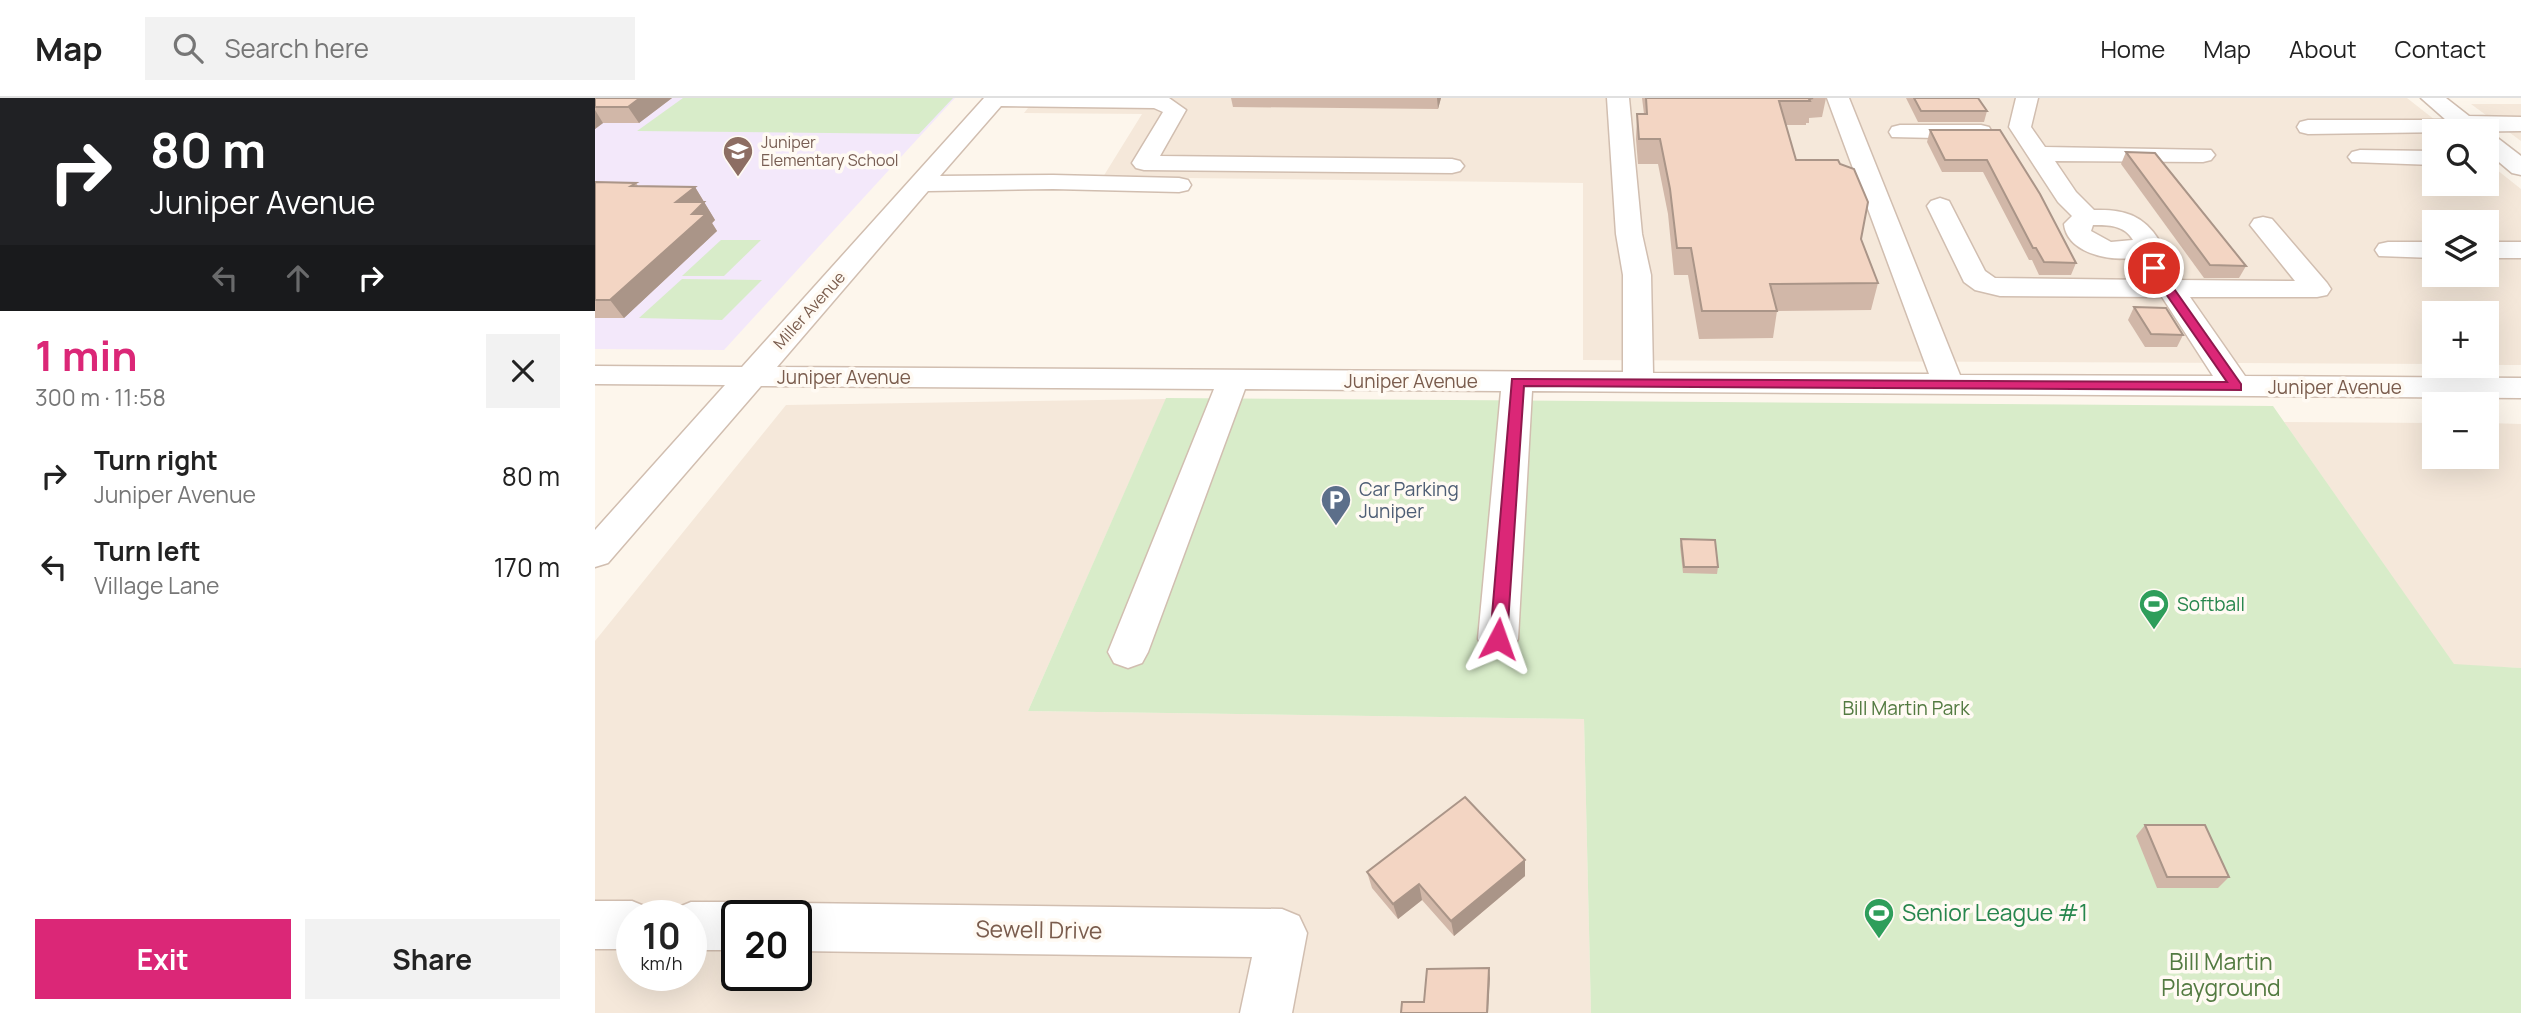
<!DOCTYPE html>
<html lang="en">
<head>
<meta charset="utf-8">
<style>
	:root { --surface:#fff; --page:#f2f2f2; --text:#222; --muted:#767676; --line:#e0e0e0; --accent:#db2777 }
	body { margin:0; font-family:Manrope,sans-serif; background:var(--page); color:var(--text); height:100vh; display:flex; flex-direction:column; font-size:26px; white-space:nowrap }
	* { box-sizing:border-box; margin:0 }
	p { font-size:23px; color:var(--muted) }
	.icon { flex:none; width:38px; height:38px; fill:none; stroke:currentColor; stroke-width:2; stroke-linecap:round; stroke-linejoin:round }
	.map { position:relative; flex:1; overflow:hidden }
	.panel { display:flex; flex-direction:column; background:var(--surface); width:595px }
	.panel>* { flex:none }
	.hud { background:#202124; color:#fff; overflow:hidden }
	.controls { position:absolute; left:1827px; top:21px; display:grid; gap:14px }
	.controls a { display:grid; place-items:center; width:77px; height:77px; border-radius:0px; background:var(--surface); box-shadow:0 7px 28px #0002; font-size:35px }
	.speed { position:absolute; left:21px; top:802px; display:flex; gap:14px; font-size:35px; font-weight:700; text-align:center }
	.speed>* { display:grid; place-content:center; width:91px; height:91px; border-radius:50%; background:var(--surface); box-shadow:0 7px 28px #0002; line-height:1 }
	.speed small { font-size:18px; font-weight:400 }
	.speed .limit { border:4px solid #111; border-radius:10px; background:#fff; color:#111 }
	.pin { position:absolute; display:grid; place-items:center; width:60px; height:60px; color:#fff; margin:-30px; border:4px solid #fff; border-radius:50%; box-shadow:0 2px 7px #0007 }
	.me { position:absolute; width:77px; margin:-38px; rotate:4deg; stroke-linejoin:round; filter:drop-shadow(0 0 5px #0008) }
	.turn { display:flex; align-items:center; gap:24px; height:147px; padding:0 35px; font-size:32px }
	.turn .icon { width:91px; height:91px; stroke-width:2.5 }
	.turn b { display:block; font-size:49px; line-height:60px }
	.lanes { display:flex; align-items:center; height:66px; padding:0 35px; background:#0003; justify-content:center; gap:35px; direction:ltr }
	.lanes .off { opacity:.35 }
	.round { display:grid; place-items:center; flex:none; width:74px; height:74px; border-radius:0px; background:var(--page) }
	.headline { display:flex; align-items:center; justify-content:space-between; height:119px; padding:0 35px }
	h1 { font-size:42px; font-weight:700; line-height:52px; color:var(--accent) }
	.action { display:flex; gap:14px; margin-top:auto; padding:14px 35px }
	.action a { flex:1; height:80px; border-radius:0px; background:var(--accent); color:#fff; font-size:28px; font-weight:700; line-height:80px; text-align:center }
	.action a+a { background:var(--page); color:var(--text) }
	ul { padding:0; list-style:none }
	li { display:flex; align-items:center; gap:21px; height:91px; padding:0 35px }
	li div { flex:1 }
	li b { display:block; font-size:26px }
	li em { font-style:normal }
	header { display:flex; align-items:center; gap:42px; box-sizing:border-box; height:98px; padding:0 35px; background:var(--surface); border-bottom:2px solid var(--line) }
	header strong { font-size:33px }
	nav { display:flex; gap:38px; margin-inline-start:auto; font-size:24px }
	.search { width:490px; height:63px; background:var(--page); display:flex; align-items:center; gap:18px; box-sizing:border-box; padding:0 24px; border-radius:0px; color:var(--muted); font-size:26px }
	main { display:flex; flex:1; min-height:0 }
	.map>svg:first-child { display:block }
	.residential { fill:#f5e8da; fill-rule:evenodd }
	.education { fill:#f3e8fa }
	.green { fill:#d8ecc9 }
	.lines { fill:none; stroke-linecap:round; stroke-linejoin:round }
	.minor-casing { stroke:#d1beb0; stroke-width:3 }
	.minor { fill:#fff; fill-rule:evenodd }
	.wall { fill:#d1b7a8 }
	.shaded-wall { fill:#aa9588 }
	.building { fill:#f3d5c3; stroke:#aa9588; stroke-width:2 }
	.route { fill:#db2777; stroke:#8e194d; stroke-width:2 }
	.labels { text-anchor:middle; stroke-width:7; stroke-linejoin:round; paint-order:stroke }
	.far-education-label { font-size:16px; fill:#785e54; stroke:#fffaf3; text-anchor:start }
	.far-street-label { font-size:16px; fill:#7a5c4d; stroke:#fffaf3 }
	.street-label { font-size:19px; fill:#7a5c4d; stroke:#fffaf3 }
	.service-label { font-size:19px; fill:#4e5e75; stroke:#fffaf3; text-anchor:start }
	.leisure-label { font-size:19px; fill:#27864d; stroke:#fffaf3; text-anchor:start }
	.park-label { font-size:19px; fill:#537a41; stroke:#fffaf3 }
	.near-leisure-label { font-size:23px; fill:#27864d; stroke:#fffaf3; text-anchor:start }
	.near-street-label { font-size:23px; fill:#7a5c4d; stroke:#fffaf3 }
	.near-park-label { font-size:23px; fill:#537a41; stroke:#fffaf3 }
</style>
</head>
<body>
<header>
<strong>Map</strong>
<div class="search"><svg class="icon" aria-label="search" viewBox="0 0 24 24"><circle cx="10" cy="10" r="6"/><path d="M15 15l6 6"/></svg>Search here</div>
<nav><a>Home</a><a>Map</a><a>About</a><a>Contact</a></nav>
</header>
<main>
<section class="panel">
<div class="hud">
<div class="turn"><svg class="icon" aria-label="right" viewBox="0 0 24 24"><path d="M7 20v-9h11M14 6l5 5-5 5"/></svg><div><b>80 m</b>Juniper Avenue</div></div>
<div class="lanes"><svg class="icon off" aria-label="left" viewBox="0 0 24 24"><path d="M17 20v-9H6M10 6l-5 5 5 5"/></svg><svg class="icon off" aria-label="ahead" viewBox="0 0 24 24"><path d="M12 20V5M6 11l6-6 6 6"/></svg><svg class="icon" aria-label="right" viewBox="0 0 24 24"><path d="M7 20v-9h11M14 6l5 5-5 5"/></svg></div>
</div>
<div class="headline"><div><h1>1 min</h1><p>300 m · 11:58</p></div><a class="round"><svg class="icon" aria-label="close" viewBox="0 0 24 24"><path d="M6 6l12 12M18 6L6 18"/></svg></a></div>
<ul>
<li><svg class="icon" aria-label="right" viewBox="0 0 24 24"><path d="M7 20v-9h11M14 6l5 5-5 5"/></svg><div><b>Turn right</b><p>Juniper Avenue</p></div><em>80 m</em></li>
<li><svg class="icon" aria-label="left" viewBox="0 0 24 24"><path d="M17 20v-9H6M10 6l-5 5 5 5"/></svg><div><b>Turn left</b><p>Village Lane</p></div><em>170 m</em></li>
</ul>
<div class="action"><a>Exit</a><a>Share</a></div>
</section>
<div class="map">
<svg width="1926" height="915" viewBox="0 0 1926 915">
	<rect width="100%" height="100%" fill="#fdf6ec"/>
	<g class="residential">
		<path d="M441,0h1371l42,33h-15v53h53v-22l34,27v176h-34v-52h-53v51l-851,-4v-177l-480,-6 39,-63 -118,-1zM1839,124h53v53h-53z"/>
		<polygon points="1876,6 1926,6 1926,43"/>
		<path d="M571,301l-138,312 556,8 7,294h-996v-372l191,-236zM37,817h59v60h-59zM142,817h59v60h-59z"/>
		<polygon points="1689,324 1839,325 1839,359 1892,359 1892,325 1926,326 1926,570 1859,567"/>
	</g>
	<polygon class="education" points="0,0 360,0 129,252 0,251"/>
	<g class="green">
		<polygon points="88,0 358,0 324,36 42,33"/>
		<polygon points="126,142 166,142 129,178 87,178"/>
		<polygon points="87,181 167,182 127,222 44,220"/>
		<polygon points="571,300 1678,308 1859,566 1926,570 1926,915 996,915 989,621 433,613"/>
	</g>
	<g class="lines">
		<g class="minor-casing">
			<g id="minor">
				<path d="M389,0h185l17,12 -26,46 292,3 8,2 4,5 -4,5 -8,2 -308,-3 -8,-2 -4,-5 31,-51 -9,-4 -153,-2 -61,70 113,-1 126,3 9,2 3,5 -3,5 -9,2 -126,-3 -125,2 -151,176 846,5v-97l-7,-41 -9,-136h22l13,136 9,41 2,98 276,1 -102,-276h22l111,277 253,1 -51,-79 -162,-1 -25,-6 -11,-8 -37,-76 4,-5 9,-3 9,3 36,70 10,7 154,2 -19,-22c-23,3 -63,-6 -66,-34l8,-8 -14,-14 -49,-75 7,-29h22l-7,29 14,20 166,3 4,5 -4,5 -8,2 -148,-1 21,31 18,18c30,-1 49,5 65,30l-6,11 25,29 117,1 -45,-56 4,-6 9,-2 9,2 55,64 4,6 -4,6 -10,2h-127l55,79 276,2v20l-989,-7 -14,248 -6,11 -14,5 -14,-5 -6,-11 23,-248 -256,-2 -97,263 -6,11 -14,5 -14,-5 -6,-11 106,-263 -453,-3 -153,177 -13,4v-37l130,-145 -130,-1v-18l147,1zM1498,127c16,0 31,0 40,15l-22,2 -20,-11z"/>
				<polygon points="1826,0 1851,0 1874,18 1926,19 1926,33 1713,36 1705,34 1702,29 1705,24 1713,22 1851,22"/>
				<polygon points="1305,27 1386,27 1394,29 1397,34 1394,39 1386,41 1297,39 1294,34 1297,29"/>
				<polygon points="1892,36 1900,38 1926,58 1926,77 1917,75 1892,54"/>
				<polygon points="1765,52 1839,53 1839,67 1757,64 1753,59 1757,54"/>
				<polygon points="1793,144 1839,144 1839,160 1784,158 1780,152 1784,146"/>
				<rect x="1892" y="144" width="34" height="16"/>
				<polygon points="0,803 37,803 54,810 57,817 37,817 37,851 0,851"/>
				<polygon points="96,804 142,804 159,811 162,817 142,817 142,852 96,852 96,817 76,817 79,811"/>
				<polygon points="201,805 687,811 704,818 712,835 697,915 645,915 657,859 201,853 201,817 182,817 184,812"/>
			</g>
		</g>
		<use href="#minor" class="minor"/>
	</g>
	<g class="wall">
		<polygon points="0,0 77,0 44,25 8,25 0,31"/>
		<polygon points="636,0 846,0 843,11 638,9"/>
		<polygon points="1047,0 1231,0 1227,19 1214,20 1214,25 1211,25 1211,27 1191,27 1201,62 1266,141 1283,185 1276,212 1182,213 1178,240 1104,241 1093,177 1079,177 1073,116 1063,66 1043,66 1041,41 1042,16 1049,16"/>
		<polygon points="1311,0 1383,0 1392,13 1389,24 1323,24"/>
		<polygon points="1335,32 1405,32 1481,165 1476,177 1444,177 1437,162 1434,162 1388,74 1347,74 1332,44"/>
		<polygon points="1531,54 1651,168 1644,180 1609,180 1526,66"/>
		<polygon points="0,84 41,85 43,88 100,89 120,122 117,125 122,133 29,220 0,220"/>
		<polygon points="1539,209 1588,237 1582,249 1550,249 1533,222"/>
		<polygon points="1086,441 1123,469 1122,476 1088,475 1085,448"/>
		<polygon points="1550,727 1634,779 1623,790 1562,790 1541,738"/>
		<polygon points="930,762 930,778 859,838 827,802 803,821 777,790 772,774"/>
	</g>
	<g class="shaded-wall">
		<polygon points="45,0 77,0 44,25 33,9"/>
		<polygon points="842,0 846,0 843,11"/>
		<polygon points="0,12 8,25 0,31"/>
		<polygon points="100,89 120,122 117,125 122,133 29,220 15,202 81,104"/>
		<polygon points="930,762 930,778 859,838 856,823"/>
		<polygon points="824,786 827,802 803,821 798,806"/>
		<polygon points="894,870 895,880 893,915 892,915"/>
	</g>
	<g class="building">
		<polygon points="0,0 45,0 33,9 0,9"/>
		<polygon points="1051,0 1218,0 1214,1 1215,3 1184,3 1201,62 1243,62 1245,66 1259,71 1273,104 1266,141 1283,185 1175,186 1182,213 1107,213 1096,150 1082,150 1075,91 1065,41 1044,41 1042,16 1052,16"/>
		<polygon points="1319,0 1383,0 1392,13 1326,13"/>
		<polygon points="1335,32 1405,32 1445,96 1481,165 1449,164 1441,150 1438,150 1392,62 1350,62"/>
		<polygon points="1531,54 1560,55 1651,168 1615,167"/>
		<polygon points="0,84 41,85 36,88 100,89 81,104 109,104 97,116 111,116 15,202 0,202"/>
		<polygon points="1539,209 1571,210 1588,237 1556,236"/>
		<polygon points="1086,441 1120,442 1123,469 1089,469"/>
		<polygon points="870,699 930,762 856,823 824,786 798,806 772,774"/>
		<polygon points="1550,727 1610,727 1634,779 1572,779"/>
		<polygon points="894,870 892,915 806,915 807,904 829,904 832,871"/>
	</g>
	<polygon class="route" points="1554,168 1563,168 1646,286 1646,292 929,288 912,541 909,546 897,546 895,541 917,281 1632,284 1553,170"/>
	<defs>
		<g id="school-pin" transform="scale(1.575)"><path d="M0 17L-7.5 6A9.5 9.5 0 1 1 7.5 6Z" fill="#8d6e63" stroke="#fffaf3"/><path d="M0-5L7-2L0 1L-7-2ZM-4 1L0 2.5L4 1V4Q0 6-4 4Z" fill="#fff"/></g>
		<g id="parking-pin" transform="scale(1.575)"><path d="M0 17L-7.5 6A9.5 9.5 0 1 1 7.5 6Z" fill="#5c6f8a" stroke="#fffaf3"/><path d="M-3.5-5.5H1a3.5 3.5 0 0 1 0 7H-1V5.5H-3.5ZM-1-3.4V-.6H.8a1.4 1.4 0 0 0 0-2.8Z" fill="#fff"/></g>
		<g id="stadium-pin" transform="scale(1.575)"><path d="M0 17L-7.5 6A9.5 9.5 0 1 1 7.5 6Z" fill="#2e9e5b" stroke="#fffaf3"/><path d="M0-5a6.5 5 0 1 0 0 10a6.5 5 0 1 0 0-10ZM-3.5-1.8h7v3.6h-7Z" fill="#fff"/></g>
	</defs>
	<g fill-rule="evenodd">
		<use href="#school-pin" x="143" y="53"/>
		<use href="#parking-pin" x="741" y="402"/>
		<use href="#stadium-pin" x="1559" y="506"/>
		<use href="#stadium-pin" x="1284" y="815"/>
	</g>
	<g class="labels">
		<g class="far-education-label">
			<text x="166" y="50">Juniper<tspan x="166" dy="18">Elementary School</tspan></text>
		</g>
		<g class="far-street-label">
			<text transform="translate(214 212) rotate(-48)" y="6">Miller Avenue</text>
		</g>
		<g class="street-label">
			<text x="249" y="286">Juniper Avenue</text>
			<text x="816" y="290">Juniper Avenue</text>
			<text x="1740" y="296">Juniper Avenue</text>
		</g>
		<g class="service-label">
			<text x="764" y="398">Car Parking<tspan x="764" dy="22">Juniper</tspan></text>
		</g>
		<g class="leisure-label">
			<text x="1582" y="513">Softball</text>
		</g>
		<g class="park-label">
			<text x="1311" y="617">Bill Martin Park</text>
		</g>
		<g class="near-leisure-label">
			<text x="1307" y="823">Senior League #1</text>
		</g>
		<g class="near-street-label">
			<text transform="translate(444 832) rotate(1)" y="8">Sewell Drive</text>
		</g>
		<g class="near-park-label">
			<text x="1626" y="872">Bill Martin<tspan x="1626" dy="26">Playground</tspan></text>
		</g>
	</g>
</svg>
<div class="controls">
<a><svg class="icon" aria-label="search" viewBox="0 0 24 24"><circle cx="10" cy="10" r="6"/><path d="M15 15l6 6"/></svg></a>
<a><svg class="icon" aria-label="layers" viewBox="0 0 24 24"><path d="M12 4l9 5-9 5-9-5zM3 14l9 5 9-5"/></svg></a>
<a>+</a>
<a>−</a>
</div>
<div class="speed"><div>10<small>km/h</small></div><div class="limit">20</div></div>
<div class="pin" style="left:1559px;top:170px;background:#d93025"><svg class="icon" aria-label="arrive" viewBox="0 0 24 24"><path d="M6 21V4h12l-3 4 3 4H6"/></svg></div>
<svg class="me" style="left:903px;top:541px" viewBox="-20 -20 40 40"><path d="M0-17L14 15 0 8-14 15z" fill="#db2777" stroke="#fff" stroke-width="4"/></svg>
</div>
</main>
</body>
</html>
